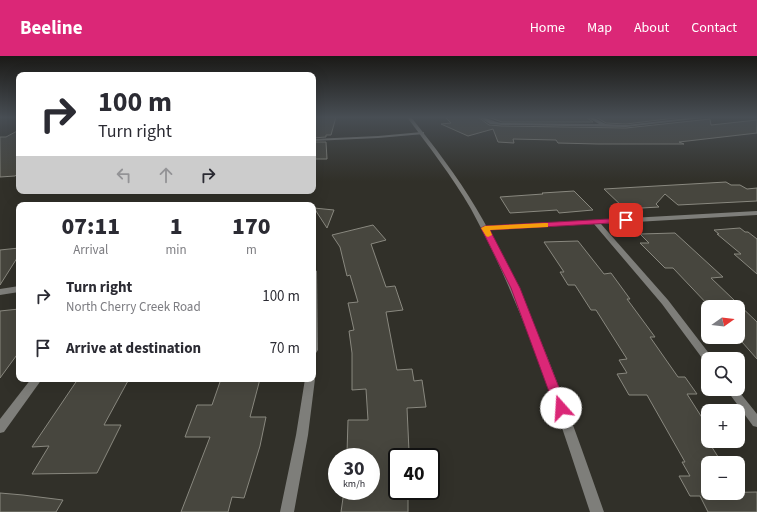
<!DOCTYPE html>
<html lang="en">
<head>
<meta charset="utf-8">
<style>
	:root { --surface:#fff; --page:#f7f7f7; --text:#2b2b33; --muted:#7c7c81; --accent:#db2777 }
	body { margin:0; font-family:"Source Sans 3",sans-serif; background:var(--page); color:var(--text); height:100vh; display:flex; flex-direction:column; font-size:15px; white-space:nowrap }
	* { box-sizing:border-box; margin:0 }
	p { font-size:13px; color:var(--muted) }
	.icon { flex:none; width:22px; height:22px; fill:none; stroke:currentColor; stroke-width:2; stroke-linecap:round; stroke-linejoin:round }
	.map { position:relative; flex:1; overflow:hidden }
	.details { position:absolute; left:16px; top:146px; width:300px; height:180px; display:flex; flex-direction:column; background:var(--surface); border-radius:8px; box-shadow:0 4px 16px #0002 }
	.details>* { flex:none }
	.hud { position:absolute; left:16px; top:16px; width:300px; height:122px; border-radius:8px; box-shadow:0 4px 16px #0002; background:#fff; color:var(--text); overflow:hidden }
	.needle { width:26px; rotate:76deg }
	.tools { position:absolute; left:701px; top:244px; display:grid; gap:8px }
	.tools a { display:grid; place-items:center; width:44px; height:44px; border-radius:8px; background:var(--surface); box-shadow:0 4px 16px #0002; font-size:20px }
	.speed { position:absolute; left:328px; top:392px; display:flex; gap:8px; font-size:20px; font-weight:700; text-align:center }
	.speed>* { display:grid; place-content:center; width:52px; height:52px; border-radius:50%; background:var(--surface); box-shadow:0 4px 16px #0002; line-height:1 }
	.speed small { font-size:10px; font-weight:400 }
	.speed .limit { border:2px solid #111; border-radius:6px; background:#fff; color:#111 }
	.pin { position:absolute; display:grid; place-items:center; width:34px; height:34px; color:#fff; margin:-17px; border-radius:8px; box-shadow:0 2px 6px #0006 }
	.me { position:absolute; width:44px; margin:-22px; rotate:341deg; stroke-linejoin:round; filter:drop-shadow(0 0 3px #0008) }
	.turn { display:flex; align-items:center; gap:14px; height:84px; padding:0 16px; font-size:18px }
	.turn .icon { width:52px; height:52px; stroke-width:2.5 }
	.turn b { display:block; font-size:28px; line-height:34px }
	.lanes { display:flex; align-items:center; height:38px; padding:0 16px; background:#0003; justify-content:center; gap:20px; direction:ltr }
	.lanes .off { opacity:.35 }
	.eta { display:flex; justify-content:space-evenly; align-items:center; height:68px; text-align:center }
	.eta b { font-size:24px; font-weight:800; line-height:28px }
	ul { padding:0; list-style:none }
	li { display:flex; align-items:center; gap:12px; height:52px; padding:0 16px }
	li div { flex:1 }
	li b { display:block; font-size:15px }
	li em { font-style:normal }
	header { display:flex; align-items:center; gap:24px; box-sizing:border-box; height:56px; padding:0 20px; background:var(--accent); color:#fff }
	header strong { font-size:19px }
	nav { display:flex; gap:22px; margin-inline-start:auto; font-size:14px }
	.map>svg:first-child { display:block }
	.building { fill:#47463e; stroke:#89887f }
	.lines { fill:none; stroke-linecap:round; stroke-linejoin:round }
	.minor { fill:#7e7e7a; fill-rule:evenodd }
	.tertiary { fill:#7e7e7a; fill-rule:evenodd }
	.route { fill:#db2777; stroke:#8e194d }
	.slow { fill:#f59e0b }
</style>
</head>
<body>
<header>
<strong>Beeline</strong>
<nav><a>Home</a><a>Map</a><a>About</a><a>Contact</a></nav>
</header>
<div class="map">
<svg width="757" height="456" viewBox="0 0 757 456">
	<rect width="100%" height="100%" fill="#313029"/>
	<g class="building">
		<polygon points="313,61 336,61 331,79 326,79 326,81 313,82"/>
		<polygon points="445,61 478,61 489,69 502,70 626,72 710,63 711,69 757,64 757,77 679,86 684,88 598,88 558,87 556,84 513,83 514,87 498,86 493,73 468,80 441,68 451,67"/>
		<polygon points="488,61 586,61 593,66 502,66"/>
		<polygon points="596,61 683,61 626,68 606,67"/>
		<polygon points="19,74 19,117 15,120 0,121 0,81 6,81"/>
		<polygon points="313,86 326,86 327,103 313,103"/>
		<polygon points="726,126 731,129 740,129 747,133 757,132 757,145 678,149 665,138 656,148 659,151 625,153 604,133"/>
		<polygon points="574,135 593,154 559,157 557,154 510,157 500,141 543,138 542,137"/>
		<polygon points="314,152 334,154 327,172"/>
		<polygon points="373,169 386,184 371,188 386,231 395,230 403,254 386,256 397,314 412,313 414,325 422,324 426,351 407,352 409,395 399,395 399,401 397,401 397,435 408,435 408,456 341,456 344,435 371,435 371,401 353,401 353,397 347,397 348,364 368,364 366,333 352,334 352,297 349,275 354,274 348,247 358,246 350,219 347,220 340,191 332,179"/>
		<polygon points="740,172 745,176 748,176 757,183 757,218 734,198 741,198 717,178 719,178 714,174"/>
		<polygon points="675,177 723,221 711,222 757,266 757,303 742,286 738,286 738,251 710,251 673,212 665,212 640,187 649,187 640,178"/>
		<polygon points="578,185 604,218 611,217 630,243 627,243 655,281 650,281 678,321 685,321 697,338 687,338 708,371 708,385 722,407 708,407 708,437 757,436 757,456 708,456 700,440 690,440 679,420 690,420 682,406 685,406 647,339 629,339 617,318 627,317 619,304 627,303 596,254 591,254 575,229 568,229 560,216 564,216 544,186"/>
		<polygon points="19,192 19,199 0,229 0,194"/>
		<polygon points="19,253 19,296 0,322 0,255"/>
		<polygon points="78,323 129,323 104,369 121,369 97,417 32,418 49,390 32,391"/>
		<polygon points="221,323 260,323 250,361 266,361 260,390 244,442 232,441 228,456 181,456 210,381 185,381 197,349 212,349"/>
		<polygon points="0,437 23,439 63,444 56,456 0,456"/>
	</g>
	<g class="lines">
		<g class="minor">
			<path d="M479,61c8,0 15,5 23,6l97,1 -12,-7h5l14,7 20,1 71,-8h15l-86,10 -124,-2 -12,-1z"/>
			<polygon points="422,76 424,76 424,78 378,82 313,85 313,83 378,80"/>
			<polygon points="757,155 757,159 601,168 668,244 711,300 713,303 708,303 708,307 705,306 662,248 594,168 485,174 482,172 485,170"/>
			<polygon points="313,213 317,215 318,294 316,297 313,298"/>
			<polygon points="19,230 19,236 0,239 0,233"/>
			<polygon points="313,320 315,323 308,379 294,456 280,456 296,379 305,323 313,323"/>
			<polygon points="31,323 42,323 4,376 0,377 0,363"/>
			<polygon points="726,333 737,333 757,358 757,371 753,370"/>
		</g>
		<path class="tertiary" d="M407,61h4c23,29 46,59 65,91 56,95 91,200 128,304h-14c-34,-103 -67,-207 -119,-303 -19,-33 -42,-62 -64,-92z"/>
	</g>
	<linearGradient id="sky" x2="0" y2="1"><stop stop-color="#1b1a17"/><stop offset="0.49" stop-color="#484e54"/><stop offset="1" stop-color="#484e54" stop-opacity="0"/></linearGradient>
	<rect width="757" height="125" fill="url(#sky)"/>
	<polygon class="route" points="626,162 629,163 629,166 490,174 520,232 567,352 565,355 561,357 557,355 555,352 511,232 481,172 485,170"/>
	<polygon class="slow" points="545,167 548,167 548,171 490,174 492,179 488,181 486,180 481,172 485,170"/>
</svg>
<div class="tools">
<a><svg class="needle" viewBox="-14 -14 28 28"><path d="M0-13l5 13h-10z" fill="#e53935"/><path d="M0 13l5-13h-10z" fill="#7c7c81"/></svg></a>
<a><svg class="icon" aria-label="search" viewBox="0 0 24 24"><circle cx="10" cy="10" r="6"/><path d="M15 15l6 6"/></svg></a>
<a>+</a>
<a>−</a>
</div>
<div class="speed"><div>30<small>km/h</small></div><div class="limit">40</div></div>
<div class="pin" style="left:626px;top:164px;background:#d93025"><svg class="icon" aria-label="arrive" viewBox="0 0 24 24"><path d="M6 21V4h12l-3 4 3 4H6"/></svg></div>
<svg class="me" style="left:561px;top:352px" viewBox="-20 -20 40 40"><circle r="19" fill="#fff"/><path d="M0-13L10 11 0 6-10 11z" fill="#db2777"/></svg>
<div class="hud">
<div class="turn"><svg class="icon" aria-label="right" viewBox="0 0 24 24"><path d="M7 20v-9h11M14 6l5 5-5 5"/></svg><div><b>100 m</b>Turn right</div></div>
<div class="lanes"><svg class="icon off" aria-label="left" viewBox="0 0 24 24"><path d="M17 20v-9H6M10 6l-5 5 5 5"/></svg><svg class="icon off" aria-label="ahead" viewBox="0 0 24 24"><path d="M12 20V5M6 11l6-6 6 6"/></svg><svg class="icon" aria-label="right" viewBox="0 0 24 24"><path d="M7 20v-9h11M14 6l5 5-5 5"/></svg></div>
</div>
<section class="details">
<div class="eta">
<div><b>07:11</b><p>Arrival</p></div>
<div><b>1</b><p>min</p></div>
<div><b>170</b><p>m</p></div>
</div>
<ul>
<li><svg class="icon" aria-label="right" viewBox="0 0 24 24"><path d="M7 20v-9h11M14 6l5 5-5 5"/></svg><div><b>Turn right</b><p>North Cherry Creek Road</p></div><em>100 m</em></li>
<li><svg class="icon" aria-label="arrive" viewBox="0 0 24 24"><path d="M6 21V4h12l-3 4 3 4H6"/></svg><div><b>Arrive at destination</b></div><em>70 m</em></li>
</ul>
</section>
</div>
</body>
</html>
